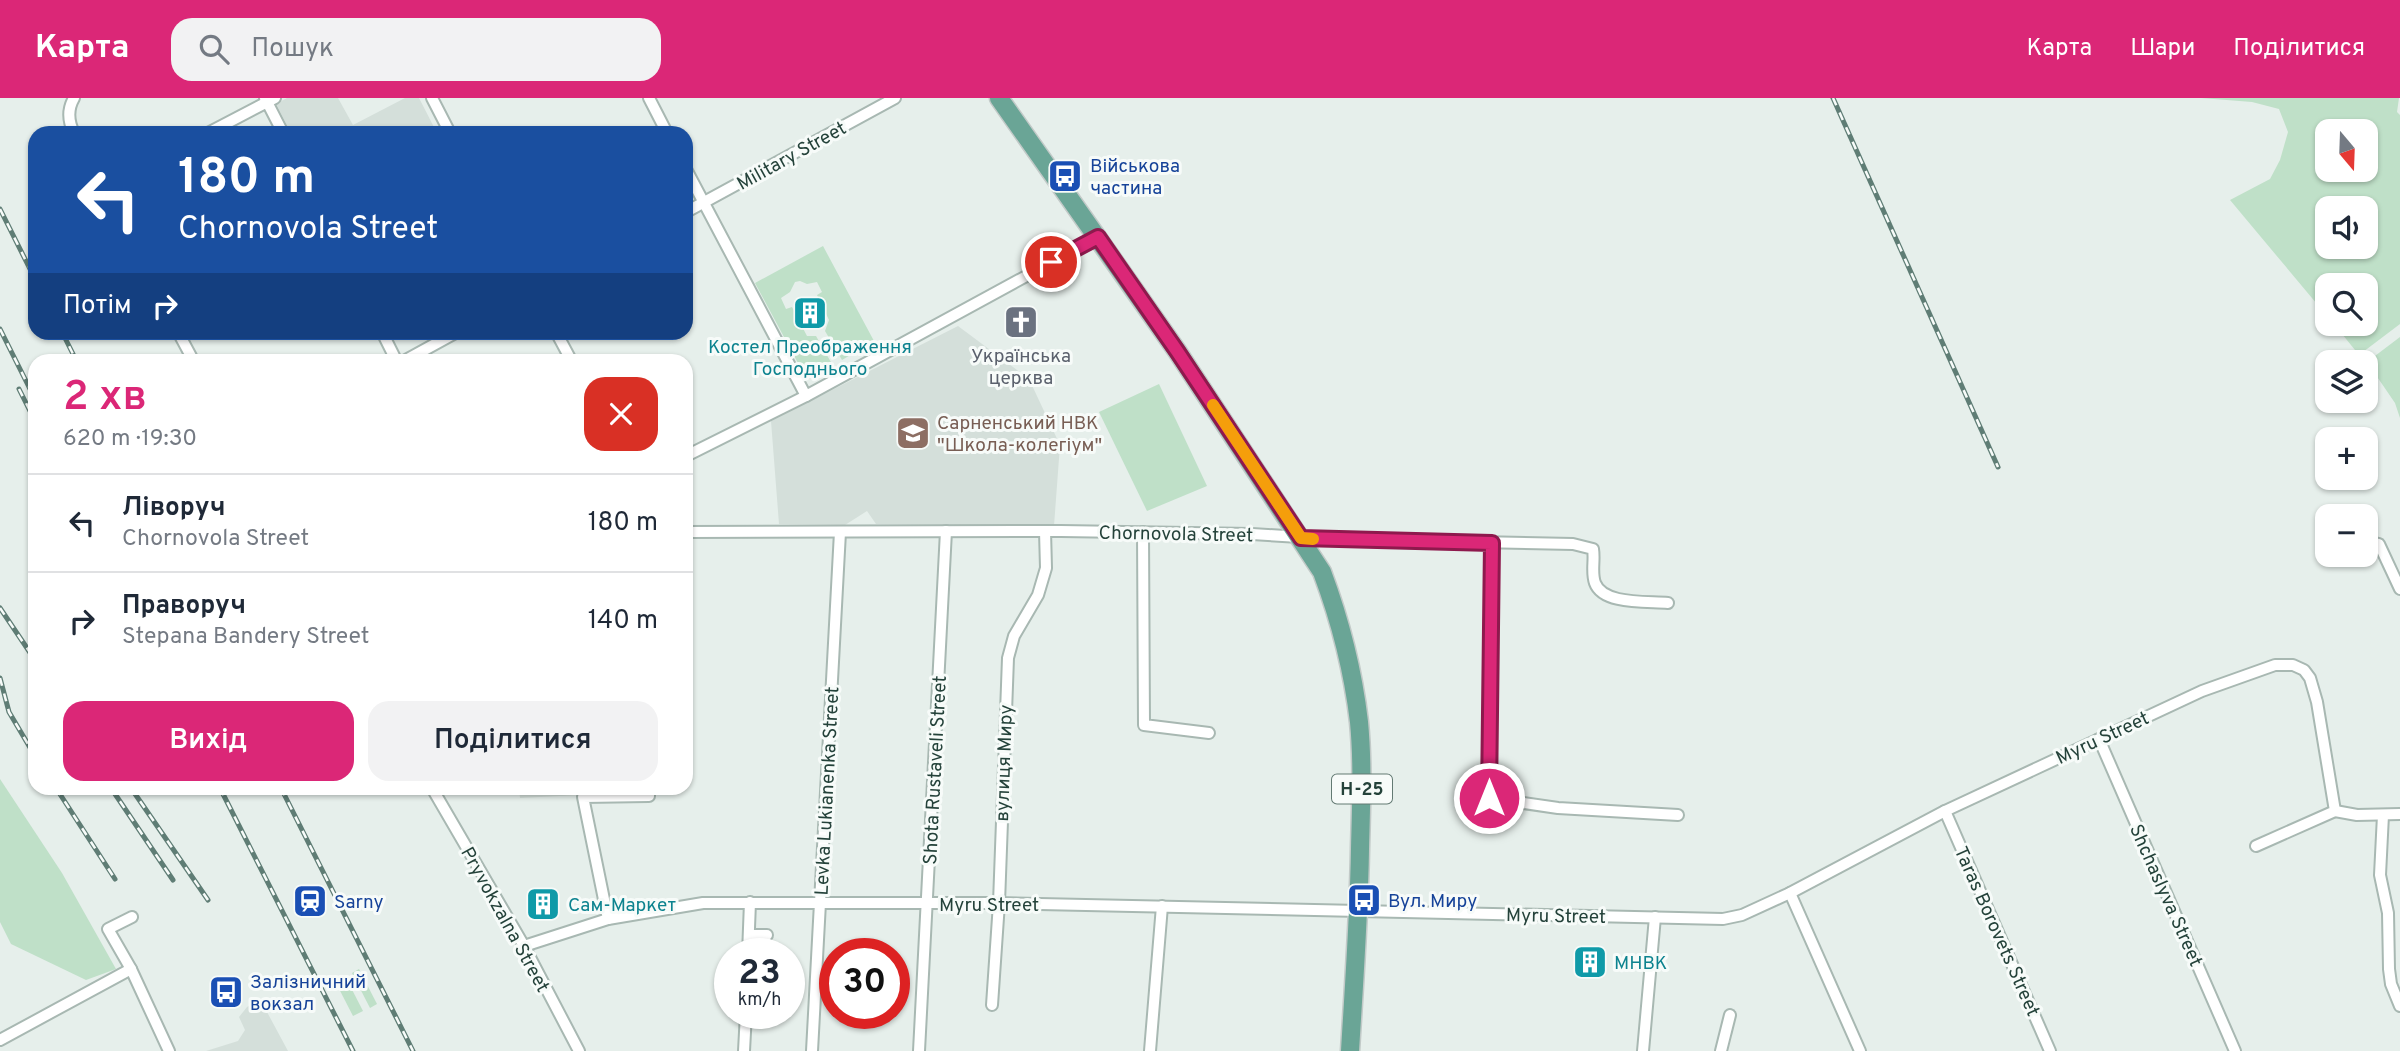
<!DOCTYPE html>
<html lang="uk">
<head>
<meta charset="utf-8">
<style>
	:root { --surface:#fff; --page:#f2f2f3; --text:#1f2937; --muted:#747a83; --line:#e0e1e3; --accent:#db2777 }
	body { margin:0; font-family:Overpass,sans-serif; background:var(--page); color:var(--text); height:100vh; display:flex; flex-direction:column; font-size:26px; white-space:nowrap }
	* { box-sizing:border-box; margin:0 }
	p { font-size:23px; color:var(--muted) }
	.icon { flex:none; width:38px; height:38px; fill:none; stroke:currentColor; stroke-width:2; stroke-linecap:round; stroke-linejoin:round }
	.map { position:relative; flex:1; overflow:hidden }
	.drawer { position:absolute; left:28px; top:256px; width:665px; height:441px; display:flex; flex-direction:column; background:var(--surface); border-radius:21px; box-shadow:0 2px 5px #0004 }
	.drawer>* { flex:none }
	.banner { position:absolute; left:28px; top:28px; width:665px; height:214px; border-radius:21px; box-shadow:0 2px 5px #0004; background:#1a4fa0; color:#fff; overflow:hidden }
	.needle { width:46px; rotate:161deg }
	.fabs { position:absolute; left:2315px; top:21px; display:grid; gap:14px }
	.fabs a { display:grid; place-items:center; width:63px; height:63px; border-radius:14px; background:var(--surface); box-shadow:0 2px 5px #0004; font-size:35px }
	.speed { position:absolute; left:714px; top:840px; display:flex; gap:14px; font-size:35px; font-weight:700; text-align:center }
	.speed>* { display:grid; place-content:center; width:91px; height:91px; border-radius:50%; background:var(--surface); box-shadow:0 2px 5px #0004; line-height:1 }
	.speed small { font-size:18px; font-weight:400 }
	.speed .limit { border:10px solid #d22; background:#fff; color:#111 }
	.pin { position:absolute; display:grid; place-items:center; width:60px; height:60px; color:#fff; margin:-30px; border:4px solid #fff; border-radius:50%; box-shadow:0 2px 7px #0007 }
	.me { position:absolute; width:77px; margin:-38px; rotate:0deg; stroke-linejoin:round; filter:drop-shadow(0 0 5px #0008) }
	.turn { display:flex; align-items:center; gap:24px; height:147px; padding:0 35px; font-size:32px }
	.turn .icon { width:91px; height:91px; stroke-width:2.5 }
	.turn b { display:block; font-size:49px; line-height:60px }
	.then { display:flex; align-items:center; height:66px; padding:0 35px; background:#0003; gap:14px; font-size:26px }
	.round { display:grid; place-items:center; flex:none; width:74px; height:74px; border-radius:21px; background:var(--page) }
	.overview { display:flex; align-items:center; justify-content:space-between; height:119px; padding:0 35px }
	h1 { font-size:42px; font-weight:600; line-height:52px; color:var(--accent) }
	.cta { display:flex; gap:14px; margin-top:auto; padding:14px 35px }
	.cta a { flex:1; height:80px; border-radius:21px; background:var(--accent); color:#fff; font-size:28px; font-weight:600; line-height:80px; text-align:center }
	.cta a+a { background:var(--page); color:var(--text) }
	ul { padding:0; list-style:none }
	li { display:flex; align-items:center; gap:21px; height:98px; padding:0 35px; border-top:2px solid var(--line) }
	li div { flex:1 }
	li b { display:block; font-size:26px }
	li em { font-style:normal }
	header { display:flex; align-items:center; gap:42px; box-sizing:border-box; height:98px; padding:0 35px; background:var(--accent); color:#fff }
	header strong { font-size:33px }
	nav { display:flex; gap:38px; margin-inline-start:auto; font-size:24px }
	.search { width:490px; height:63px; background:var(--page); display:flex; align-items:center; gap:18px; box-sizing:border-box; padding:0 24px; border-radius:21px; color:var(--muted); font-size:26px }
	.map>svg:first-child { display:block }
	.built { fill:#d4dfda }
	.green { fill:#bfe0c8; fill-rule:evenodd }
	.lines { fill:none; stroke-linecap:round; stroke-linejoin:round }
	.minor-casing { stroke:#a8b8b2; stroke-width:14 }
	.primary-casing { stroke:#c2cac8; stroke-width:21 }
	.minor { stroke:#fff; stroke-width:10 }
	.primary { stroke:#6aa596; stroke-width:18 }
	.rail-casing { stroke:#5f7d75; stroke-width:5 }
	.rail { stroke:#f7fbf9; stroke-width:2.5; stroke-dasharray:8; stroke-linecap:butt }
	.route-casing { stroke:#8e194d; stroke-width:18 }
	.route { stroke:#db2777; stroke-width:12 }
	.slow { stroke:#f59e0b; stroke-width:12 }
	.labels { text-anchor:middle; stroke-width:6; stroke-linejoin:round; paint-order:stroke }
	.shield { fill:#f7fbf9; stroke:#637a73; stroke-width:2 }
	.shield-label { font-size:18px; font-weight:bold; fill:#24423a }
	.street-label { font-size:19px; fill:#24423a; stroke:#f7fbf9 }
	.transit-label { font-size:19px; fill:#164399; stroke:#f7fbf9; text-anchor:start }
	.culture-label { font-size:19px; fill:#0d838f; stroke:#f7fbf9; text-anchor:start }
	.worship-label { font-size:19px; fill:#5b616d; stroke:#f7fbf9 }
	.education-label { font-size:19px; fill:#785e54; stroke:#f7fbf9; text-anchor:start }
</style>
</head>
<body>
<header>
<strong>Карта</strong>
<div class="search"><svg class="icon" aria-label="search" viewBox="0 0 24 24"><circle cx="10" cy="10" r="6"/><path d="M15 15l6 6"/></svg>Пошук</div>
<nav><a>Карта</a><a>Шари</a><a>Поділитися</a></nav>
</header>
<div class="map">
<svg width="2400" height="953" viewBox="0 0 2400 953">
	<rect width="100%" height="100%" fill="#e6efeb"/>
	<g class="built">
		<polygon points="287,0 338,0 353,27 405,0 419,0 437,35 291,35 276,6"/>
		<polygon points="958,228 1029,281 1060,347 1054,428 876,426 867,413 845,427 779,426 771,323"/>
		<polygon points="519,690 639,690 639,694 520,700"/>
		<polygon points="260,901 288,953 206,953 238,943 245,932 239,919 247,909"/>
	</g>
	<g class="green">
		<path d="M2201,0h198l-2,14 3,3v209l-41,31 -25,-31h32v-39h-38l-1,31 -97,-116 40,-21 10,-19 8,-28 -9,-23 -27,-7zM2328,33h38v39h-38zM2328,110h38v39h-38z"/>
		<polygon points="823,148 874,243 842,262 825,233 829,222 817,197 822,194 817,184 807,186 800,183 795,184 790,194 781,200 786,211 792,209 807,238 816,238 832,266 806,280 755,185"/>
		<polygon points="2400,239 2400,320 2395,305 2367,264"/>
		<polygon points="1159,286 1207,388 1147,413 1099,314"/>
		<polygon points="0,681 62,775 116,871 86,882 11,846 0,824"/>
		<polygon points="359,871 377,906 370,910 352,875"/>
		<polygon points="345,878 363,913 353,918 335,883"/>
	</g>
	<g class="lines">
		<g class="minor-casing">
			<g id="minor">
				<polyline points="265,0 283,35"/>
				<polyline points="432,0 450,35"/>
				<polyline points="649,0 667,35"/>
				<path d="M74,35c-6,-12 -7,-23 0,-35"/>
				<polyline points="208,35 275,0"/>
				<polyline points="686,71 806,298"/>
				<polyline points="686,114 895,0"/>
				<polyline points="178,234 193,262"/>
				<polyline points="382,234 396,262"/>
				<polyline points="556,234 571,262"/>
				<polyline points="406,262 457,234"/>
				<polyline points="686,358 806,298 1098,139"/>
				<path d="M686,434l375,-1 191,3 80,5 241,5 20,5c2,11 -2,23 2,34 8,22 52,18 73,20"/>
				<polyline points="1143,434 1144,627 1209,635"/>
				<polyline points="2366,443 2379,446 2400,491"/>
				<polyline points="1492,445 1489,700 1558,710 1678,717"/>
				<polyline points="2099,641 2235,953"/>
				<polyline points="432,690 524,848 579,953"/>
				<polyline points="1945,713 2050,953"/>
				<polyline points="2335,713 2357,717 2400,716"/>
				<polyline points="2383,717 2380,777 2388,815 2389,871 2391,886 2400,908"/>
				<polyline points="1790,795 1860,953"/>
				<polyline points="132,819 108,831 131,871 169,953"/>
				<polyline points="608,821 583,699 649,698 649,690"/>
				<polyline points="749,837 767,837"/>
				<polyline points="524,848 608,821 703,805 999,805 1723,821 1742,817 1790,795 1945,713 2202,593 2275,567 2293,567 2304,572 2310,580 2317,604 2335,713 2256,748"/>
				<polyline points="748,856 750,804"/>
				<polyline points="992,907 999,805 1008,560 1014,538 1038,497 1046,470 1045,433"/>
				<polyline points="0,942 131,871"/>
				<polyline points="744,953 746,915"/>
				<polyline points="812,953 840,434"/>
				<polyline points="919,953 946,433"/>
				<polyline points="1150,953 1162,808"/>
				<polyline points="1643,953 1655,819"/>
				<polyline points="1721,953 1730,917"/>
			</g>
		</g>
		<g class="primary-casing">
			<path id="primary" d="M999,0l178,253 145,221c18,48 31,99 37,150 4,42 2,84 1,127 -1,67 -6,135 -10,202"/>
		</g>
		<use href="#minor" class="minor"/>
		<use href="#primary" class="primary"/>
		<g class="rail-casing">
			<g id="rail">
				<polyline points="1833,0 1998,369"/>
				<polyline points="0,111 35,181"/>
				<polyline points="0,231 35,301"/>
				<polyline points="62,234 76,262"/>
				<polyline points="19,291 35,323"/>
				<polyline points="0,510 35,562"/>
				<polyline points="0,580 9,614 35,658"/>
				<polyline points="56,690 115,781"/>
				<polyline points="111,690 173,782"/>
				<polyline points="131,690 208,802"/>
				<polyline points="220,690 353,953"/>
				<polyline points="281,690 413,953"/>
			</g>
		</g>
		<use href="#rail" class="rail"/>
	</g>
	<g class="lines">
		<g class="route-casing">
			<polyline id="route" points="1051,164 1098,139 1177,253 1301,440 1492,445 1489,700"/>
		</g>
		<use href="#route" class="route"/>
		<polyline class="slow" points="1213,307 1301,440 1313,441"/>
	</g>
	<defs>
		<g id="bus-square" transform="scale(1.75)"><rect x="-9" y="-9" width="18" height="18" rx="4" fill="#1a4fb4" stroke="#f7fbf9"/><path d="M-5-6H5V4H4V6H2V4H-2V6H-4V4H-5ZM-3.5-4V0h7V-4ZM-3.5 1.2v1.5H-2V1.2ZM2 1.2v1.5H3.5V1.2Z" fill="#fff"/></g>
		<g id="building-square" transform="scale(1.75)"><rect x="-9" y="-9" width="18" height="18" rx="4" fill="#0f9aa8" stroke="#f7fbf9"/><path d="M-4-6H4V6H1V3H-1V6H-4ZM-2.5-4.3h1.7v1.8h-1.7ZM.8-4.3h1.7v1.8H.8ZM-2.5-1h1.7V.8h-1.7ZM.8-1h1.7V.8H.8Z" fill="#fff"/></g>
		<g id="church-square" transform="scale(1.75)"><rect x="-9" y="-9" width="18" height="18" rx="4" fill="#6b7280" stroke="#f7fbf9"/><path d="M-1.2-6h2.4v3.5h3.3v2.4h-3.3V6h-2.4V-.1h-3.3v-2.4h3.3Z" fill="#fff"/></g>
		<g id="school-square" transform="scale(1.75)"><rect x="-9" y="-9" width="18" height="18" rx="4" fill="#8d6e63" stroke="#f7fbf9"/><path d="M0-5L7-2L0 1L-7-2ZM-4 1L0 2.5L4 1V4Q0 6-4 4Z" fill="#fff"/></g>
		<g id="station-square" transform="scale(1.75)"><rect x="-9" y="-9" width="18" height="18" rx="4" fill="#1a4fb4" stroke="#f7fbf9"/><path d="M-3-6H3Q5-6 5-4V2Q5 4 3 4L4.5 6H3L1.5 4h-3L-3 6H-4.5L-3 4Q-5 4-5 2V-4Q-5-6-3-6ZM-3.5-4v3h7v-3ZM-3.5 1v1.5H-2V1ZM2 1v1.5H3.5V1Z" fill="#fff"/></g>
	</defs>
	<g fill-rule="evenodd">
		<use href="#bus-square" x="1065" y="78"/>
		<use href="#building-square" x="810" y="215"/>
		<use href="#church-square" x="1021" y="224"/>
		<use href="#school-square" x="913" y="335"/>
		<use href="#bus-square" x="1364" y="802"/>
		<use href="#station-square" x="310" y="803"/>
		<use href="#building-square" x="543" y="806"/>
		<use href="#building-square" x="1590" y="864"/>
		<use href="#bus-square" x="226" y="894"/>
	</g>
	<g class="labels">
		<rect class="shield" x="1332" y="676.5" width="60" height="29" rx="5"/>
		<g class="shield-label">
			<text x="1362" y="697">Н-25</text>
		</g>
		<g class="street-label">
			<text transform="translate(791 57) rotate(-29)" y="7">Military Street</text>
			<text transform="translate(1176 435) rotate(1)" y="7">Chornovola Street</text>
			<text transform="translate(2102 639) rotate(-25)" y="7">Myru Street</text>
			<text transform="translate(1003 665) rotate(-88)" y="7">вулиця Миру</text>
			<text transform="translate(934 672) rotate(-87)" y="7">Shota Rustaveli Street</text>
			<text transform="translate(826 693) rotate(-87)" y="7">Levka Lukianenka Street</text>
			<text transform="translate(2167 797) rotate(66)" y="7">Shchaslyva Street</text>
			<text x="989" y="813">Myru Street</text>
			<text transform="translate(1556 817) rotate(1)" y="7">Myru Street</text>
			<text transform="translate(506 821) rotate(61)" y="7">Pryvokzalna Street</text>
			<text transform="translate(1998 833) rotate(66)" y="7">Taras Borovets Street</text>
		</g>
		<g class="transit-label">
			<text x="1090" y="74">Військова<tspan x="1090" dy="22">частина</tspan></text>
			<text x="1388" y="809">Вул. Миру</text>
			<text x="334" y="810">Sarny</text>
			<text x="250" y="890">Залізничний<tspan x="250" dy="22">вокзал</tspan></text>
		</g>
		<g class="culture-label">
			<text x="810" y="255" text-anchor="middle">Костел Преображення<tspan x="810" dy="22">Господнього</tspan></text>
			<text x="568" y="813">Сам-Маркет</text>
			<text x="1614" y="871">МНВК</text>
		</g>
		<g class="worship-label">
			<text x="1021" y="264">Українська<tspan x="1021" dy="22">церква</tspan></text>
		</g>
		<g class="education-label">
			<text x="937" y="331">Сарненський НВК<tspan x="937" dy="22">"Школа-колегіум"</tspan></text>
		</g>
	</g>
</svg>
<div class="fabs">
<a><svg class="needle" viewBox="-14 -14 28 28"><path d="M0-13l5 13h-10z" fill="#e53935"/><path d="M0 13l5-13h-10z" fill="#747a83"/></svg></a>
<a><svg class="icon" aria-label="sound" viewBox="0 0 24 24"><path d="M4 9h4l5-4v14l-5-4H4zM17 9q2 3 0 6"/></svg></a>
<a><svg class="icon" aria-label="search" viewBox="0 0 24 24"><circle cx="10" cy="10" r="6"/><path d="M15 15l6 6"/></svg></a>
<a><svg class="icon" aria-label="layers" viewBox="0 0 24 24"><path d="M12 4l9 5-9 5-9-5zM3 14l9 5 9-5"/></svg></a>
<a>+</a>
<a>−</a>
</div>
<div class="speed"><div>23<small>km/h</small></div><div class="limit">30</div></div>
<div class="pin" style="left:1051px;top:164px;background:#d93025"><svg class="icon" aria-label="arrive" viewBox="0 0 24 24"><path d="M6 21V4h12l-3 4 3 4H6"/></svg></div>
<svg class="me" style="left:1489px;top:700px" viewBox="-20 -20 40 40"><circle r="17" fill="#db2777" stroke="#fff" stroke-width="3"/><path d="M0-11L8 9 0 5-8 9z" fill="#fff"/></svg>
<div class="banner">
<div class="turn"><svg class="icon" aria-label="left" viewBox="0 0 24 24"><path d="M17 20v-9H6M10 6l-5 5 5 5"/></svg><div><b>180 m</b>Chornovola Street</div></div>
<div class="then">Потім<svg class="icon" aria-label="right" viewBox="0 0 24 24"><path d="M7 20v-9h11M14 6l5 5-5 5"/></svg></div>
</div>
<section class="drawer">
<div class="overview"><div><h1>2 хв</h1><p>620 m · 19:30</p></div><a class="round" style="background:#d93025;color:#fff"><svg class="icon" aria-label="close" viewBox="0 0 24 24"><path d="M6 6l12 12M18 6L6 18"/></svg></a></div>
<ul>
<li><svg class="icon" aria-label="left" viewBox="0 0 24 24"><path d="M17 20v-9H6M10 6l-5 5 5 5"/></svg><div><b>Ліворуч</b><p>Chornovola Street</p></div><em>180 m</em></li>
<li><svg class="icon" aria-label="right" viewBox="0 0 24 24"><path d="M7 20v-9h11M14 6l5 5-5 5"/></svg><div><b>Праворуч</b><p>Stepana Bandery Street</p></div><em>140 m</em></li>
</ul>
<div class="cta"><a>Вихід</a><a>Поділитися</a></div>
</section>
</div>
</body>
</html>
